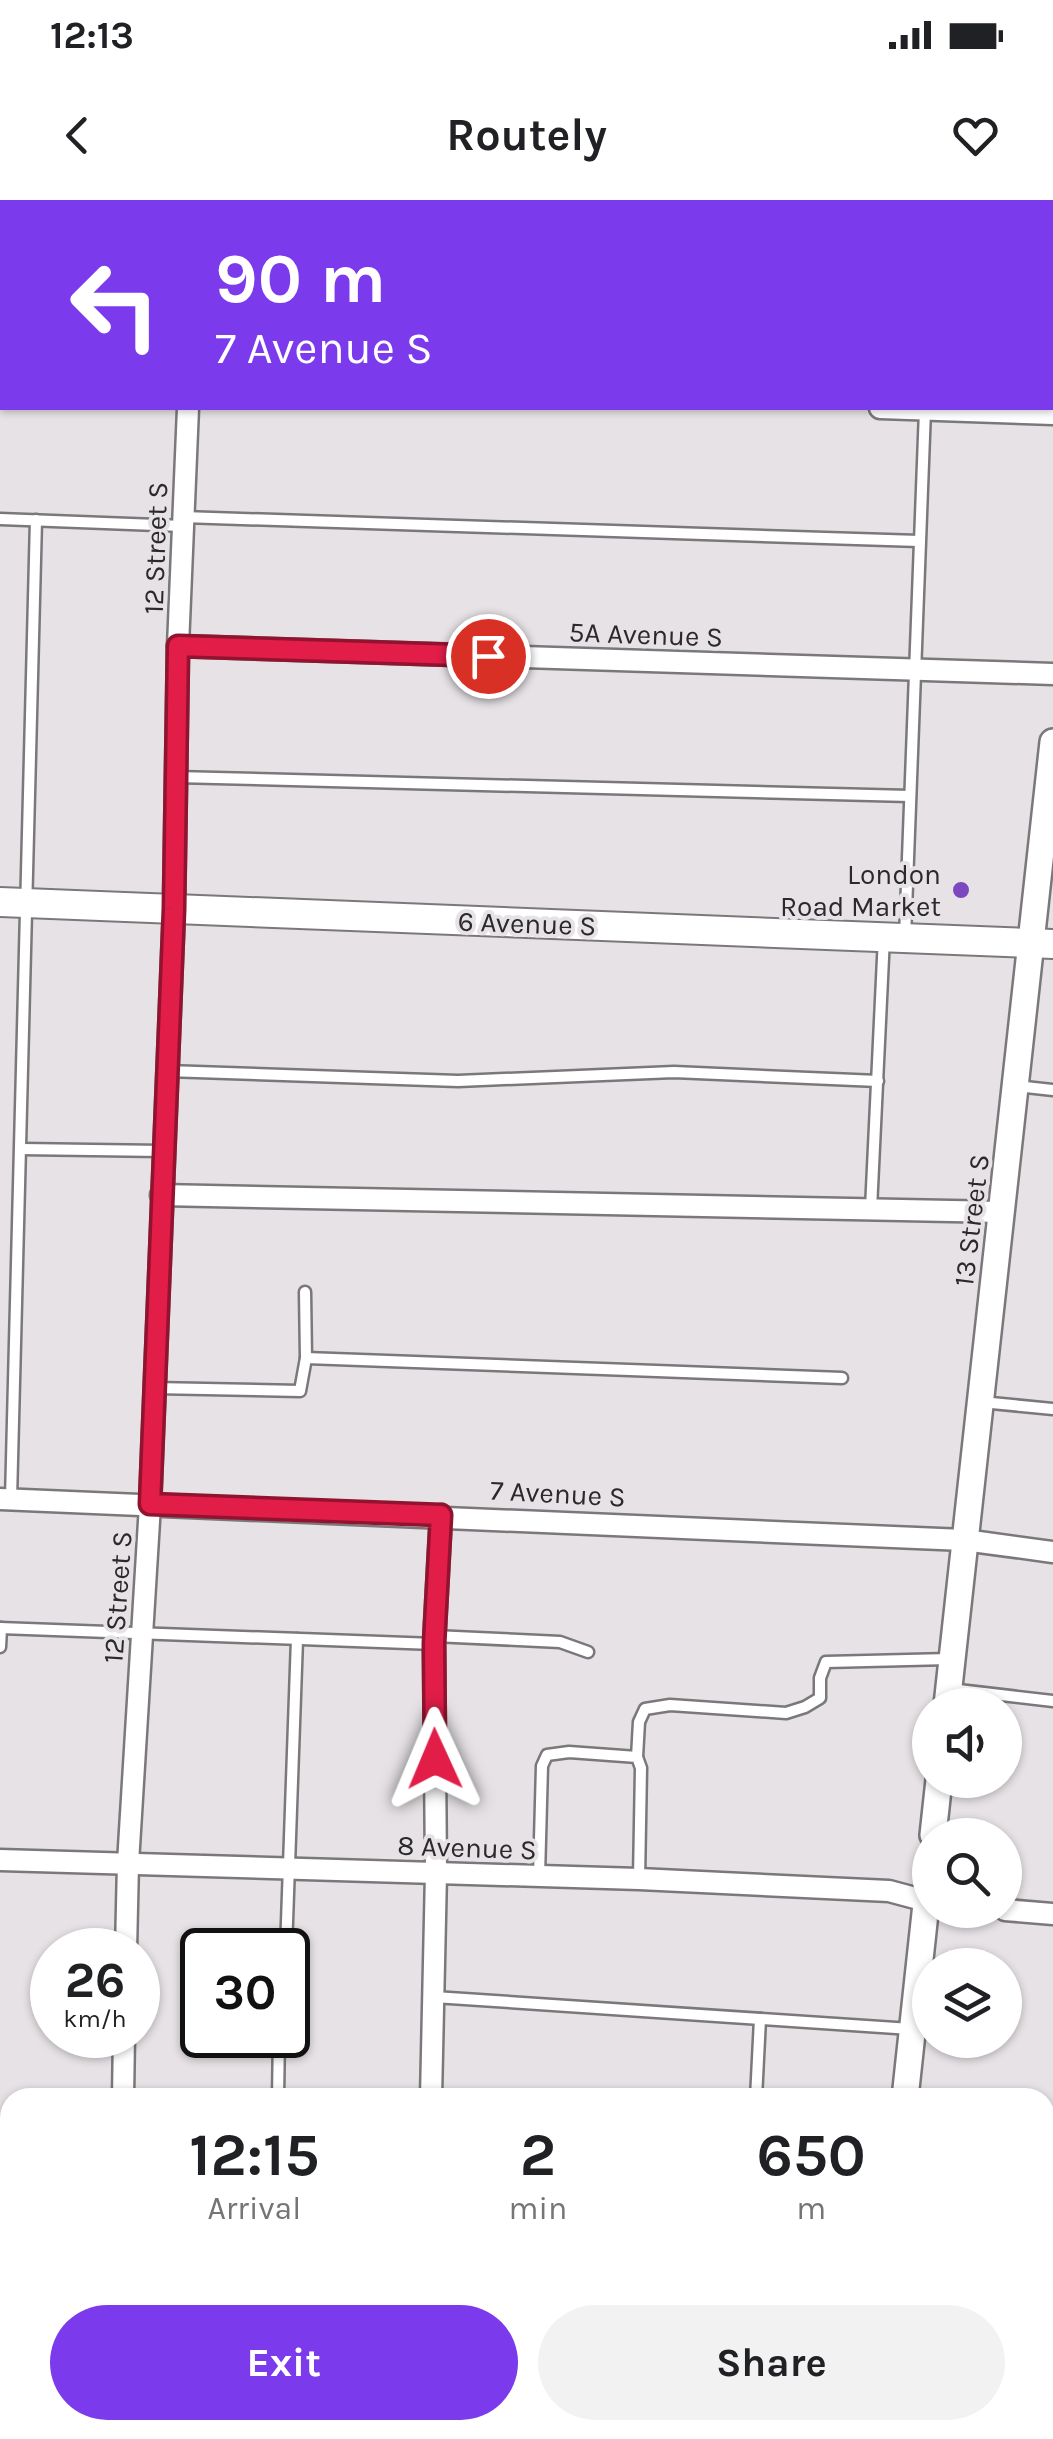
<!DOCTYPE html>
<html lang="en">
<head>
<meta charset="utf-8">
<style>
	:root { --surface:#fff; --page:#f2f2f2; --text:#202124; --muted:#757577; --accent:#7c3aed }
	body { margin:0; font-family:Karla,sans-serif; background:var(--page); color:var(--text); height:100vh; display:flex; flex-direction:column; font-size:38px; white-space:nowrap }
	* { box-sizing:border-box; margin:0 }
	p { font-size:32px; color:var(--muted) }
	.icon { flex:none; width:55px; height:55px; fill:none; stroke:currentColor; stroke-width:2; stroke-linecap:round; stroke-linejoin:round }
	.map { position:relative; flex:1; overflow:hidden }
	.drawer { position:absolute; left:0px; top:1888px; width:1055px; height:352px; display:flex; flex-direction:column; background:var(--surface); border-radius:30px 30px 0 0; box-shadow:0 2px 8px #0004 }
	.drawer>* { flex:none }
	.guide { position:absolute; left:0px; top:0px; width:1055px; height:210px; box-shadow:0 2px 8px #0004; background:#7c3aed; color:#fff; overflow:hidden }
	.controls { position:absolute; left:912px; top:1488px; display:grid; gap:20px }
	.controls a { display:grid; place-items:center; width:110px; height:110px; border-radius:50%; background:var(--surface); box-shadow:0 2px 8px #0004; font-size:50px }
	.speed { position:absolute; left:30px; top:1728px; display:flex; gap:20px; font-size:50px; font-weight:700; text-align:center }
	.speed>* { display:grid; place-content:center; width:130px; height:130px; border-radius:50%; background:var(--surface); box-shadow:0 2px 8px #0004; line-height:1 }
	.speed small { font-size:25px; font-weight:400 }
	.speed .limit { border:5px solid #111; border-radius:15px; background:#fff; color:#111 }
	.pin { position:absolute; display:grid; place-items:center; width:85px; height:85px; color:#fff; margin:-42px; border:5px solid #fff; border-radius:50%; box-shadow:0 2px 10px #0007 }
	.me { position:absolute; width:110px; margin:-55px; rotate:359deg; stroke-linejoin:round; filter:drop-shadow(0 0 8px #0008) }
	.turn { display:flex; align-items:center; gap:35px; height:210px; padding:0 50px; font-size:45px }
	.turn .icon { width:130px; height:130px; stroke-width:2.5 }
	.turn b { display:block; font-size:70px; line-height:85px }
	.eta { display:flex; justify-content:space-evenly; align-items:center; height:170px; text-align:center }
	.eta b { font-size:60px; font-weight:700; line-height:70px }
	.action { display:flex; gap:20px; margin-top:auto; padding:20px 50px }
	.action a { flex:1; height:115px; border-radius:60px; background:var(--accent); color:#fff; font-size:40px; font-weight:700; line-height:115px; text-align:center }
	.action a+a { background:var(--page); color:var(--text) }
	.status { display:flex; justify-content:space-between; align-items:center; height:70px; padding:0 50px; background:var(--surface); direction:ltr }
	.status svg { height:28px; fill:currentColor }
	header { display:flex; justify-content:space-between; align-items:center; height:130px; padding:0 50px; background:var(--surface); font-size:45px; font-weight:700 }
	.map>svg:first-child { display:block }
	.built { fill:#dfd6e1 }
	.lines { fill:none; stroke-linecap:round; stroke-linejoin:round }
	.service-casing { stroke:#7b787c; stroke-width:15 }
	.minor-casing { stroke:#7b787c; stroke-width:25 }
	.tertiary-casing { stroke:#7b787c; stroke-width:30 }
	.secondary-casing { stroke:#7b787c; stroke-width:32 }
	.service { stroke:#fff; stroke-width:10 }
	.minor { stroke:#fff; stroke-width:20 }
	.tertiary { stroke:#fff; stroke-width:25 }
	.secondary { stroke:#fff; stroke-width:28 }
	.route-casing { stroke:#92132f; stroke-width:25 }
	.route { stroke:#e11d48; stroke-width:18 }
	.poi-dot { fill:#7d48bf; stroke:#e6e2e6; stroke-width:4 }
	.labels { text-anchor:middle; stroke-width:8; stroke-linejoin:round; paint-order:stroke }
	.street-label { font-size:28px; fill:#2a292b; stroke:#e6e2e6 }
	.poi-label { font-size:28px; fill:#2a292b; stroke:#e6e2e6; text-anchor:end }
</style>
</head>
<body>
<div class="status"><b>12:13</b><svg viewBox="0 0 49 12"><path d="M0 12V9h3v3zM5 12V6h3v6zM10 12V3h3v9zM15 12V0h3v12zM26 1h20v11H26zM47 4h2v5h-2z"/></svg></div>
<header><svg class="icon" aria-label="back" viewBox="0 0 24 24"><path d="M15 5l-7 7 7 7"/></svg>Routely<svg class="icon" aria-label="heart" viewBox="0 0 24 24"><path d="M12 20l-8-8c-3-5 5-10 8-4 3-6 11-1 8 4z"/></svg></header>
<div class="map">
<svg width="1053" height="2239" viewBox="0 0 1053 2239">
	<rect width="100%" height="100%" fill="#e6e2e6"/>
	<polygon class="built" points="95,2230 718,2230 717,2239 94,2239"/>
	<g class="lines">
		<g class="service-casing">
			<g id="service">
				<polyline points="343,2 343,0"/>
				<polyline points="957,2 958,0"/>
				<polyline points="183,317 919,341"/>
				<polyline points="0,319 183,326"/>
				<polyline points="176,577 910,596"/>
				<polyline points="905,737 925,210"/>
				<polyline points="167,871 458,881 674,872 878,881"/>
				<polyline points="1016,886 1053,890"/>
				<polyline points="21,949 163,951"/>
				<polyline points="871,1009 884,737"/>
				<polyline points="306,1158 842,1178"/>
				<polyline points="154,1188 300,1191 306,1158 305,1092"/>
				<polyline points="981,1202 1053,1209"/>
				<polyline points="11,1299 36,320"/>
				<polyline points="0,1428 434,1444"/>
				<polyline points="434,1436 560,1442 588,1452"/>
				<polyline points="0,1447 1,1428"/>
				<polyline points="950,1489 1053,1501"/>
				<polyline points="637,1557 639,1522 645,1509 670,1505 786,1513 805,1507 820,1498 820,1478 826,1462 949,1459"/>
				<polyline points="539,1676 542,1566 547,1555 569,1552 637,1557 641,1568 639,1679"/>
				<polyline points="286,1750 297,1439"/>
				<polyline points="434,1797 911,1829"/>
				<polyline points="278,1898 279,1835"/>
				<polyline points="756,1898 760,1819"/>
				<polyline points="1045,2034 1053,2035"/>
				<polyline points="723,2239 724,2230"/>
			</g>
		</g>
		<g class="minor-casing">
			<g id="minor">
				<polyline points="194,2 194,0"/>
				<polyline points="0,171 2,171"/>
				<polyline points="880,208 1053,214"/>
				<polyline points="178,446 1053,474"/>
				<polyline points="161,995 1002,1012"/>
				<polyline points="0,1299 964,1340 1053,1352"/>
				<polyline points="0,1660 639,1679 889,1691 930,1702"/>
				<polyline points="1005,1710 1053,1714"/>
				<polyline points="126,1750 128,1663 150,1305 174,709 178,446 188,208"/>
				<polyline points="123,1898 124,1835"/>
				<polyline points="431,1898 436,1673 434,1444 441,1315"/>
				<polyline points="0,2167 10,2167"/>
				<polyline points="1045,2185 1053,2184"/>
				<polyline points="86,2239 87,2230"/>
			</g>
		</g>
		<g class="tertiary-casing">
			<g id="tertiary">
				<polyline points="947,1505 1053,542"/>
				<polyline points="933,1635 939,1580"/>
				<polyline points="905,1898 930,1667"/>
				<polyline points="867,2239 868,2230"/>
			</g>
		</g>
		<g class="secondary-casing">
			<polyline id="secondary" points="0,702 1053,744"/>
		</g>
		<use href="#service" class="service"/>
		<use href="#minor" class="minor"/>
		<use href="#tertiary" class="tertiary"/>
		<use href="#secondary" class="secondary"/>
	</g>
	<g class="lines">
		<g class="route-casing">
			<polyline id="route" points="435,1559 434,1444 441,1315 150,1304 174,709 178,446 488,456"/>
		</g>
		<use href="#route" class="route"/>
	</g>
	<circle class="poi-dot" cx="961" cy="690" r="10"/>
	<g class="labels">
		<g class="street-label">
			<text transform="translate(155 348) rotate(-88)" y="10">12 Street S</text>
			<text transform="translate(646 434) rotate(2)" y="10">5A Avenue S</text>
			<text transform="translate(527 723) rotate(2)" y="10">6 Avenue S</text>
			<text transform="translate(971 1020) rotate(-83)" y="10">13 Street S</text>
			<text transform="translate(558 1293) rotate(3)" y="10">7 Avenue S</text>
			<text transform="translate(117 1397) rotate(-86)" y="10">12 Street S</text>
			<text transform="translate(467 1647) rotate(2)" y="10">8 Avenue S</text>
		</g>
		<g class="poi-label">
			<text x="941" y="684">London<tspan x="941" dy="32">Road Market</tspan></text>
		</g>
	</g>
</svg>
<div class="controls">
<a><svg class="icon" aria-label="sound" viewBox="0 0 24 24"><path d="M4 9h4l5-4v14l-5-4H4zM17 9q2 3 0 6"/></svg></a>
<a><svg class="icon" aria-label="search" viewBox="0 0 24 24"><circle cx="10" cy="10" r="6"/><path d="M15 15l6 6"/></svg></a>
<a><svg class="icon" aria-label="layers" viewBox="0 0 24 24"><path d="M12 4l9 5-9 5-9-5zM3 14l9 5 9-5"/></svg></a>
</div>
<div class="speed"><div>26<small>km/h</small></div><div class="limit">30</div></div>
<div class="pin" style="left:488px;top:456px;background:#d93025"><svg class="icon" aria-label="arrive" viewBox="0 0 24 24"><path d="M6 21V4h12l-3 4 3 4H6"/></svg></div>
<svg class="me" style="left:435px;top:1559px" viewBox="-20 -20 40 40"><path d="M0-17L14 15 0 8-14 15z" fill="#e11d48" stroke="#fff" stroke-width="4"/></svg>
<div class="guide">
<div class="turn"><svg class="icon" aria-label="left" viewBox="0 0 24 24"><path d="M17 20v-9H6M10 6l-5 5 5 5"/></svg><div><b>90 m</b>7 Avenue S</div></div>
</div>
<section class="drawer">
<div class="eta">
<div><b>12:15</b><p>Arrival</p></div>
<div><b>2</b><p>min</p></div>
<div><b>650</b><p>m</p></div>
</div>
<div class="action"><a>Exit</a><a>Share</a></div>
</section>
</div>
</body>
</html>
